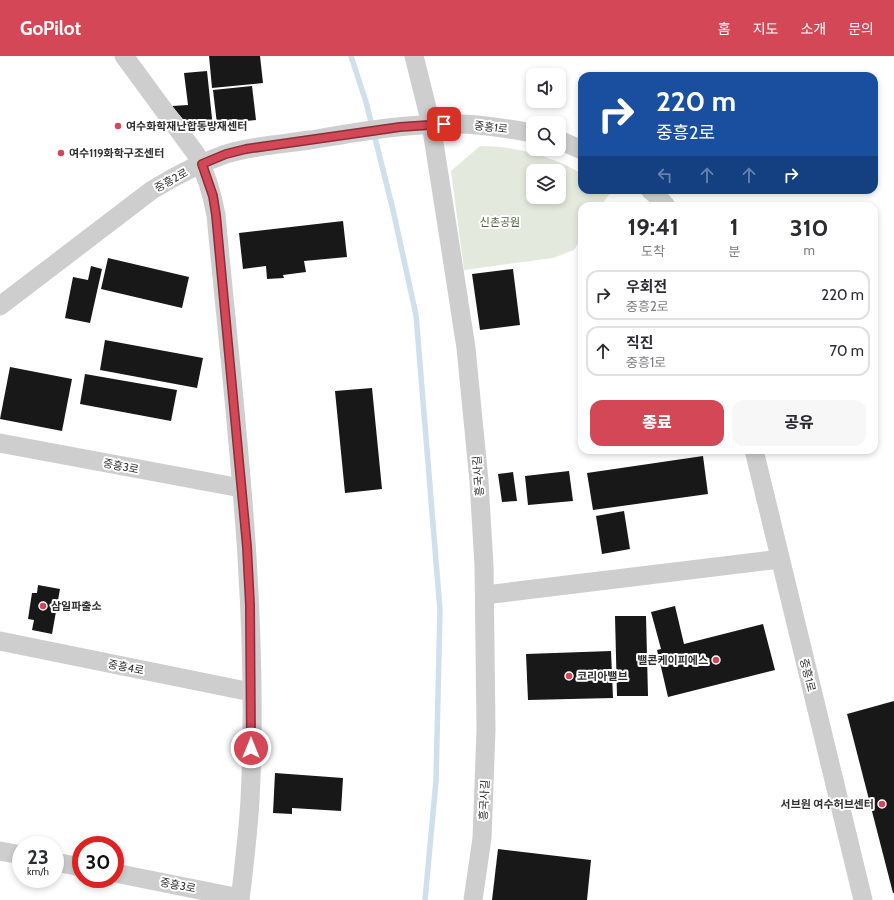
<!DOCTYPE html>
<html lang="ko">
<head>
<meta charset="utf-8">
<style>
	:root { --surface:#fff; --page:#f7f7f7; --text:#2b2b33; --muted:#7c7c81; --line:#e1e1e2; --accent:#d44756 }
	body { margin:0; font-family:Cabin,"Noto Sans KR",sans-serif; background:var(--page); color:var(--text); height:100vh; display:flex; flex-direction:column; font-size:15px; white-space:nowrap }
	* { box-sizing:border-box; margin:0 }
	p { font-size:13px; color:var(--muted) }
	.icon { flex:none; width:22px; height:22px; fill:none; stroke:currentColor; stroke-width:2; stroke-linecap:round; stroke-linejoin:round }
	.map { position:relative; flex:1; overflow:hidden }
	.panel { position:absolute; left:578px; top:146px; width:300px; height:252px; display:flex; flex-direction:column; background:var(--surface); border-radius:12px; box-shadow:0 2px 6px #0003 }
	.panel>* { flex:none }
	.hud { position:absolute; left:578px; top:16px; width:300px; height:122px; border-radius:12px; box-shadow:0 2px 6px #0003; background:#1a4fa0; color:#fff; overflow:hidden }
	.controls { position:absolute; left:526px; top:12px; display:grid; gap:8px }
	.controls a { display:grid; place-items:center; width:40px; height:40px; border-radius:8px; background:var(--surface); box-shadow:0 2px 6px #0003; font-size:20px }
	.speed { position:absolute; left:12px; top:780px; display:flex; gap:8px; font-size:20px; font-weight:700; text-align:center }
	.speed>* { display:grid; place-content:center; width:52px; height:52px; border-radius:50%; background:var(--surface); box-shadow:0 2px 6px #0003; line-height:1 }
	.speed small { font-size:10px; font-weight:400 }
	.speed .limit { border:6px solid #d22; background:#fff; color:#111 }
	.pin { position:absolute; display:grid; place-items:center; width:34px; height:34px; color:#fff; margin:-17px; border-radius:8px; box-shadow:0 2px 6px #0006 }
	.me { position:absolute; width:44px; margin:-22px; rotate:0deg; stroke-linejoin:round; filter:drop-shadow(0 0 3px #0008) }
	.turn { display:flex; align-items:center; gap:14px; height:84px; padding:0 12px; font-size:18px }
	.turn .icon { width:52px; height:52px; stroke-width:2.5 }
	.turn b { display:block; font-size:28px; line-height:34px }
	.lanes { display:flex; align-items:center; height:38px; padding:0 12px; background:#0003; justify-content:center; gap:20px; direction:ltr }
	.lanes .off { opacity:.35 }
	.eta { display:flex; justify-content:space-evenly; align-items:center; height:68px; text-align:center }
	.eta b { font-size:24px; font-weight:800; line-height:28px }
	.primary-button { display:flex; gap:8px; margin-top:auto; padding:8px 12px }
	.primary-button a { flex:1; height:46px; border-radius:12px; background:var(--accent); color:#fff; font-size:16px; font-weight:800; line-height:46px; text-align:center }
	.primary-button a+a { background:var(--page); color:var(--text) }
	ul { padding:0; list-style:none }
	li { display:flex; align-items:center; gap:12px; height:50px; margin:0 8px 6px; padding:0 4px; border:2px solid var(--line); border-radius:12px }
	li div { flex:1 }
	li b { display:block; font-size:15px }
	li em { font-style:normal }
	header { display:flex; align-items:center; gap:24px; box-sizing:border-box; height:56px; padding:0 20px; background:var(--accent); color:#fff }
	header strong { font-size:19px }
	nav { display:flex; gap:22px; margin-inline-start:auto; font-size:14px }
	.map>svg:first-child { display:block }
	.green { fill:#e4e9de; fill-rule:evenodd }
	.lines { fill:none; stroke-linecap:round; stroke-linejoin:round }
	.stream { stroke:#cfe0ea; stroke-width:5.5 }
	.building { fill:#181818 }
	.minor { stroke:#cecece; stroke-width:19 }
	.route-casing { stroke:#8a2e38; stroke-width:10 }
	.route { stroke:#d44756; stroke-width:7 }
	.poi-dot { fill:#d44756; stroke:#fff; stroke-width:1.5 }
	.labels { text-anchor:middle; stroke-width:4; stroke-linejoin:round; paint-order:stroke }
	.poi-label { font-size:11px; font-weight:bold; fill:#313131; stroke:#fff; text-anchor:start }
	.street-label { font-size:11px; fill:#313131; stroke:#fff }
	.park-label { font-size:11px; fill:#556942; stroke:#fff }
</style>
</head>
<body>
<header>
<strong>GoPilot</strong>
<nav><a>홈</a><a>지도</a><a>소개</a><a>문의</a></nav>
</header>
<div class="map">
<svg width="894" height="844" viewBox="0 0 894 844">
	<rect width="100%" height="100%" fill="#fff"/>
	<path class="green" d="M480,90c35,0 73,10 102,28v16h24l4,3 -9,13h-19v31l-8,13 -21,8 -89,12 -13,-99zM533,115h26v26h-26z"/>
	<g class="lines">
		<polyline class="stream" points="351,0 366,46 393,154 416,259 440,554 436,725 425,844"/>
	</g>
	<g class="building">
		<polygon points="209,0 260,0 263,27 212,32"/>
		<polygon points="207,15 213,72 192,74 172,50 188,49 184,17"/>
		<polygon points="252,30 256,64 217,68 213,34"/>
		<polygon points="343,165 347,201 304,205 306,216 283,219 284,222 267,223 266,210 243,213 239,177"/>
		<polygon points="108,202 189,221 182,252 101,233"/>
		<polygon points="91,210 102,213 90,267 65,262 73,221 88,224"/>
		<polygon points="513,213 520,269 480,274 472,218"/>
		<polygon points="105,284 203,302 197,332 100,314"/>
		<polygon points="10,311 72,323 62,375 0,363"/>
		<polygon points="85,318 177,334 171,365 80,348"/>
		<polygon points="372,332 382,433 345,437 335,335"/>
		<polygon points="703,400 708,438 593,454 587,417"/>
		<polygon points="569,415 573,445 528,449 525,420"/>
		<polygon points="513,416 517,445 502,446 498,418"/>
		<polygon points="624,455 630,493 602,498 596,460"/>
		<polygon points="38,529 60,533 52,578 32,574 34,564 28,563 32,537 37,537"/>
		<polygon points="675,550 684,588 763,568 775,614 668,641 657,594 661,593 651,556"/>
		<polygon points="615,560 646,560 648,640 617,640"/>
		<polygon points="611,595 613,642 528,644 526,598"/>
		<polygon points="894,645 894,837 893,837 847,658"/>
		<polygon points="275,717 343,722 341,755 292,752 292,758 273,757"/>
		<polygon points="498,793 591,804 587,844 492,844"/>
	</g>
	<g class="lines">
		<g class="minor">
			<path d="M124,0l72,98c10,19 16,39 20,61 18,193 44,391 34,585 -2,34 -6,67 -10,100"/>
			<polyline points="414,0 431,68 449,182 466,292 479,425 484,510 486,674 482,782 473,844"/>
			<polyline points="559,84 582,94"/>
			<polyline points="650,134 656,139 666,150"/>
			<path d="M0,250l152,-116c23,-14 48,-27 74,-36 26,-8 56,-10 84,-14 48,-8 98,-17 148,-16 25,0 50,5 75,9"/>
			<polyline points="0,387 241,432"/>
			<polyline points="754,394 863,844"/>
			<polyline points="485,539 780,503"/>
			<polyline points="0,585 251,636"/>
			<polyline points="0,795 21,799"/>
			<polyline points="55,806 81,811"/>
			<polyline points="115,817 240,842"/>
		</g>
	</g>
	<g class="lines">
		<g class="route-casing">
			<polyline id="route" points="251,692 250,549 247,491 216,159 213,140 202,108 226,98 246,93 400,71 444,68"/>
		</g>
		<use href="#route" class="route"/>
	</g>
	<g class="poi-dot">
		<circle cx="118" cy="70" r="4"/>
		<circle cx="61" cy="97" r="4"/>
		<circle cx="43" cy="550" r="4"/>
		<circle cx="716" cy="604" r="4"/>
		<circle cx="569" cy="620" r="4"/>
		<circle cx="882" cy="748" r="4"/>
	</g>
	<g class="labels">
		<g class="poi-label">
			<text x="126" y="74">여수화학재난합동방재센터</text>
			<text x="69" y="101">여수119화학구조센터</text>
			<text x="51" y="554">삼일파출소</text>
			<text x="708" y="608" text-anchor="end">밸콘케이피에스</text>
			<text x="577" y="624">코리아밸브</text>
			<text x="874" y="752" text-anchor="end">서브원 여수허브센터</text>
		</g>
		<g class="street-label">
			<text transform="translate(491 71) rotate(7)" y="4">중흥1로</text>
			<text transform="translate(171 124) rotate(-29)" y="4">중흥2로</text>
			<text transform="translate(121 410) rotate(11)" y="4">중흥3로</text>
			<text transform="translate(478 420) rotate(-94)" y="4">흥국사길</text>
			<text transform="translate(126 611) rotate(11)" y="4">중흥4로</text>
			<text transform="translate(808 619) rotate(76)" y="4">중흥1로</text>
			<text transform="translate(484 744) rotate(-87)" y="4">흥국사길</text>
			<text transform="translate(178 829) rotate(11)" y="4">중흥3로</text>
		</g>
		<g class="park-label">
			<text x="500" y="170">신촌공원</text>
		</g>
	</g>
</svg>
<div class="controls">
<a><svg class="icon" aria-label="sound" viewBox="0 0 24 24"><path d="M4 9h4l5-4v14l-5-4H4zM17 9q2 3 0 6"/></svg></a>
<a><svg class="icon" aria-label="search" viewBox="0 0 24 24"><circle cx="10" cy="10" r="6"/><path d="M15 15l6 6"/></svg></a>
<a><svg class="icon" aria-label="layers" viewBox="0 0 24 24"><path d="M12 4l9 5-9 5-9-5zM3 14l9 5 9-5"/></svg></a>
</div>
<div class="speed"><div>23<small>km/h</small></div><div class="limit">30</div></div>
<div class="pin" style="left:444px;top:68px;background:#d93025"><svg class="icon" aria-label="arrive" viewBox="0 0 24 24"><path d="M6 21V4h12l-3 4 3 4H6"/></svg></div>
<svg class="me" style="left:251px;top:692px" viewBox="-20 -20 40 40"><circle r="17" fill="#d44756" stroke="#fff" stroke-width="3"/><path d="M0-11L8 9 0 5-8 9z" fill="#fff"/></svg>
<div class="hud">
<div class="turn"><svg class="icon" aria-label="right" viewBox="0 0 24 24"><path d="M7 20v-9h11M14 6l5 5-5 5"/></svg><div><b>220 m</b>중흥2로</div></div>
<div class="lanes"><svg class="icon off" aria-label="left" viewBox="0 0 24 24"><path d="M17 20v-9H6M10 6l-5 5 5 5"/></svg><svg class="icon off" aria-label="ahead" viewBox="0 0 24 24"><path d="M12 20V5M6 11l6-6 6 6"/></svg><svg class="icon off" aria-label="ahead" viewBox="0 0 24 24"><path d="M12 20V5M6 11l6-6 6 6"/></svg><svg class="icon" aria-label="right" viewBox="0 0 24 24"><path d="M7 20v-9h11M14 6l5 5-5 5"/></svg></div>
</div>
<section class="panel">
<div class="eta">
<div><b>19:41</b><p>도착</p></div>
<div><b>1</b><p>분</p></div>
<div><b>310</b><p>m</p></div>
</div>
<ul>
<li><svg class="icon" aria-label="right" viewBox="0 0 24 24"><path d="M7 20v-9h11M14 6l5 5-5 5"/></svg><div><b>우회전</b><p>중흥2로</p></div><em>220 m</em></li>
<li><svg class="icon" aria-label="ahead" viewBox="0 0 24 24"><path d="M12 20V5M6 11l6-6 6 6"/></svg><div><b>직진</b><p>중흥1로</p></div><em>70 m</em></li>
</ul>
<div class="primary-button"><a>종료</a><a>공유</a></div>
</section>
</div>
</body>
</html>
